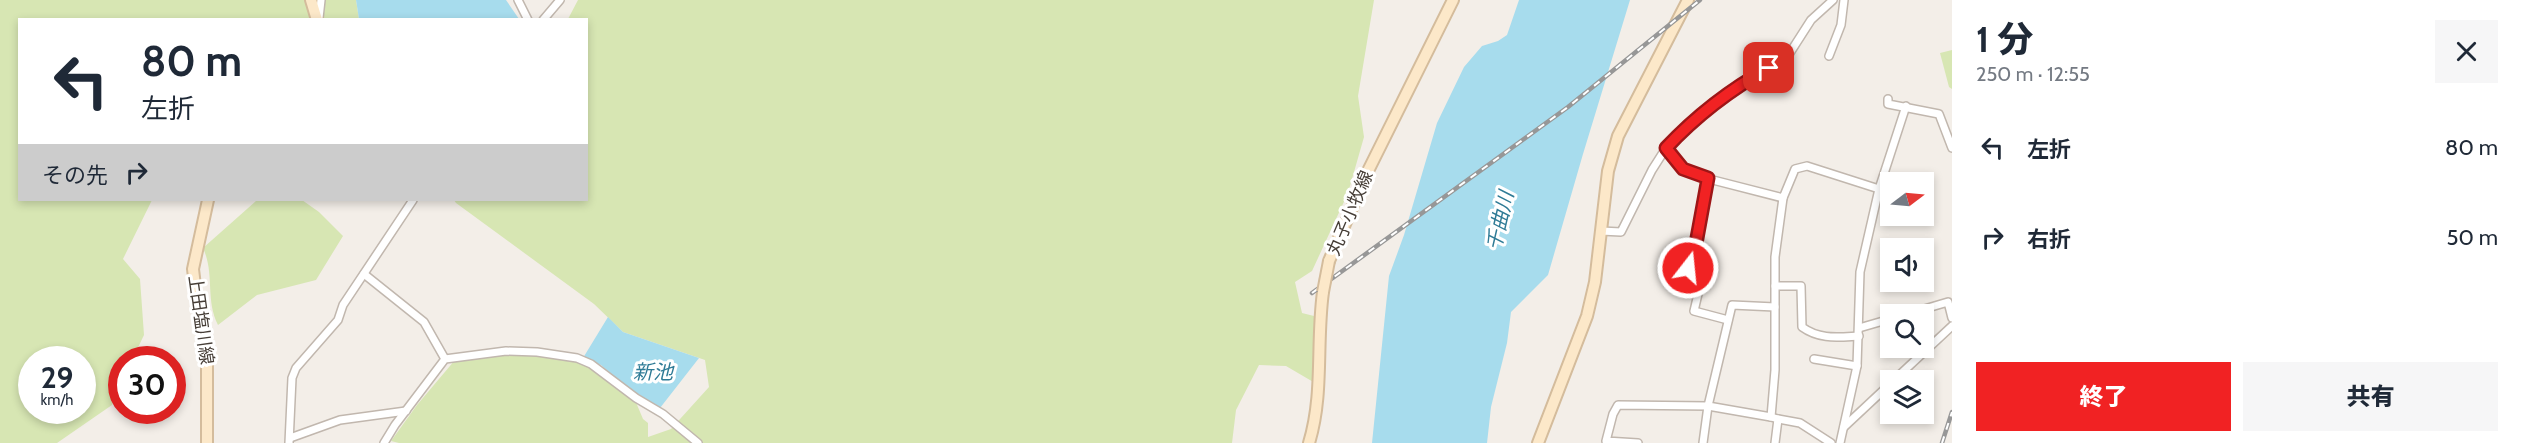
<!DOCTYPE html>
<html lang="ja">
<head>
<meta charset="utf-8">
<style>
	:root { --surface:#fff; --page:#f6f6f7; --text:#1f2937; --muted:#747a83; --accent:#f12223 }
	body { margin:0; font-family:Cabin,"Noto Sans JP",sans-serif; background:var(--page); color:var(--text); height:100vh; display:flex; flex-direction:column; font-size:22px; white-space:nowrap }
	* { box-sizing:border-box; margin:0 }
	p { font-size:20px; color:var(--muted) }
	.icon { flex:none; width:33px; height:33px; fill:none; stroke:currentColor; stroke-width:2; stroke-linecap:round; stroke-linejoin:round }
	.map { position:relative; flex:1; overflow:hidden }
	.side { display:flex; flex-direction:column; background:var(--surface); width:570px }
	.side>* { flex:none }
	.banner { position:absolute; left:18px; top:18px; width:570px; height:183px; border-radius:0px; box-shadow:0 3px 9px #0003; background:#fff; color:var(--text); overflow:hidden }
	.needle { width:39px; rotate:74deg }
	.buttons { position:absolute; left:1880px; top:172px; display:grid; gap:12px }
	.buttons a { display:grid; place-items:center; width:54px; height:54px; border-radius:0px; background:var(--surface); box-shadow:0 3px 9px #0003; font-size:30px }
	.speed { position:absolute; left:18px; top:346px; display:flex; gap:12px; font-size:30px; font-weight:700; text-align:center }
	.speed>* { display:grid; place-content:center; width:78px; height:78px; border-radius:50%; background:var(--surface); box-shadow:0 3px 9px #0003; line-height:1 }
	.speed small { font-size:15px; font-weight:400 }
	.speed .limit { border:9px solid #d22; background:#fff; color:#111 }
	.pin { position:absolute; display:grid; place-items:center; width:51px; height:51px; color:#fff; margin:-26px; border-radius:12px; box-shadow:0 3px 9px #0006 }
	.me { position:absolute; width:66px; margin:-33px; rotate:16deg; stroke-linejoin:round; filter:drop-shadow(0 0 4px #0008) }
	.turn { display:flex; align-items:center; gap:21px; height:126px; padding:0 24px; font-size:27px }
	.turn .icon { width:78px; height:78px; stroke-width:2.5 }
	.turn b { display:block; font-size:42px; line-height:51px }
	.then { display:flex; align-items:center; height:57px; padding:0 24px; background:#0003; gap:12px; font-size:22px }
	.round { display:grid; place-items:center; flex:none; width:63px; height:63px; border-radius:0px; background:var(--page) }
	.head { display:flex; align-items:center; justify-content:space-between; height:102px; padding:0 24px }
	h1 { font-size:36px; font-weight:800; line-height:45px }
	.primary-button { display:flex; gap:12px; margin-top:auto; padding:12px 24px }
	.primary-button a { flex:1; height:69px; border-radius:0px; background:var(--accent); color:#fff; font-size:24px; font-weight:800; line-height:69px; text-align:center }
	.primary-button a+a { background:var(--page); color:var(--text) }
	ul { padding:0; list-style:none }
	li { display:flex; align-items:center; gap:18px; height:90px; padding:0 24px }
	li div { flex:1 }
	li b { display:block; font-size:22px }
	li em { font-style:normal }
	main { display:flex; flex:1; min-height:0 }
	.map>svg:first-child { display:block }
	.green { fill:#d7e6b3; fill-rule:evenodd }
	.water { fill:#a7dced }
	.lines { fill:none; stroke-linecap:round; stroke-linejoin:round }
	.street-casing { stroke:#c1b7ae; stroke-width:10 }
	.secondary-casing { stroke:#d4bc9c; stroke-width:14 }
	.street { stroke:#fff; stroke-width:7 }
	.secondary { stroke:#fce8c9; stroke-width:10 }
	.rail-casing { stroke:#979797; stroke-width:4.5 }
	.rail { stroke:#fff; stroke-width:2; stroke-dasharray:7; stroke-linecap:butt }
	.secondary-bridge-casing { stroke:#d4bc9c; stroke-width:14; stroke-linecap:butt }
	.secondary-bridge { stroke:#fce8c9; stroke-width:10 }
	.route-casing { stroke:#9d1617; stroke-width:15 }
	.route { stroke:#f12223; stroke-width:10 }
	.labels { text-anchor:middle; stroke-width:6; stroke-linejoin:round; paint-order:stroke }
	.street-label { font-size:18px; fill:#463e37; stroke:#fff }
	.water-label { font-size:20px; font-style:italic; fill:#2f7b96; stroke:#fff }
</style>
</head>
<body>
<main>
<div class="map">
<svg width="1952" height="443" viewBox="0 0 1952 443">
	<rect width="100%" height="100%" fill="#f3eee8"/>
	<g class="green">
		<path d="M0,0h356l3,19 -339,1v180h132l-29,59 17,20 4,56 -12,25h-10l-1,23 -9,22 -55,38h-57zM32,360h50v51h-50z"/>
		<polygon points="578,0 1374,0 1358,96 1364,137 1348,193 1312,271 1295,282 1302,313 1314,316 1315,383 1286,366 1259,365 1236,410 1232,443 399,443 391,441 417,405 455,360 507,355 539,355 575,361 591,367 635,400 643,419 648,423 648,437 671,429 709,387 705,360 623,332 594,304 456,203 454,200 586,200 586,20 568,19"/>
		<polygon points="1952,50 1952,89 1949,87 1940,53"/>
		<path d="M257,200h45l17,12 24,24 -27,44 -59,15 -39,30c-13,-26 -3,-51 -15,-77z"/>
	</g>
	<g class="water">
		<polygon points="356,0 506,0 519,19 359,19"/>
		<polygon points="1519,0 1630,0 1583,154 1548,275 1511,312 1507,343 1491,407 1487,443 1372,443 1389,276 1404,235 1437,123 1464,67 1482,46 1498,41 1507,35"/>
		<polygon points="608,317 623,332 699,358 660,408 637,397 601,365 583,358"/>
	</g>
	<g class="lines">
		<g class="street-casing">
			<g id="street">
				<polyline points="518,0 528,20"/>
				<polyline points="319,18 321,0"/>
				<polyline points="543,20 560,0"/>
				<polyline points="1829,56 1841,25 1844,0"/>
				<polyline points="1888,99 1888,104 1939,114 1952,148"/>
				<polyline points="1666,148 1683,169 1709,179 1783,198 1795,169 1807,166 1879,189"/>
				<path d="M1709,179c-5,23 -8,47 -14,69 -3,12 -14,25 -14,35l4,5 13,6 -4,17 34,9"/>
				<polyline points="1601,231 1621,232 1652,170 1666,148 1689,124 1752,78 1786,59 1811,20 1833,0"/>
				<polyline points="364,274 424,322 445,359"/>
				<path d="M1775,286h26l1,41c18,13 36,10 57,9"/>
				<polyline points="1904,315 1948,302 1952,318"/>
				<polyline points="1859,328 1890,319"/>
				<polyline points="1814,359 1857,366"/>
				<polyline points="1893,381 1952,326"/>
				<polyline points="1771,417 1775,370 1775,257 1783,198"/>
				<polyline points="1778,419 1800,423 1831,443"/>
				<polyline points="1844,427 1890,384"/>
				<polyline points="290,438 340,420 406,411"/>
				<polyline points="289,443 292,378 296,368 338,320 343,305 413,200"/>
				<polyline points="384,443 395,425 445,359 506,351 537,352 577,358 591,364 636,398 663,414 698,443"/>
				<polyline points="1638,443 1606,441 1613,414 1618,405 1708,406 1771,417 1778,419 1775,443"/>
				<polyline points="1703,443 1708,406 1732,305 1775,307"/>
				<polyline points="1840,443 1857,366 1860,272 1879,189 1906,106"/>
			</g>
		</g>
		<g class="secondary-casing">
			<g id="secondary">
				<polyline points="311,0 317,20"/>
				<polyline points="1329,261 1368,171 1453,0"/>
				<polyline points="207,443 207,348 196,294 193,269 208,200"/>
				<path d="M1309,443c15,-49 7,-100 14,-151"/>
				<polyline points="1538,443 1587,316 1595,282 1608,171 1618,136 1688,0"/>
			</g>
		</g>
		<use href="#street" class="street"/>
		<use href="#secondary" class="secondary"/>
		<g class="rail-casing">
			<g id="rail">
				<polyline points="1312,293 1568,107 1700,0"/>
				<polyline points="1942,443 1952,412"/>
			</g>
		</g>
		<use href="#rail" class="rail"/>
		<g class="secondary-bridge-casing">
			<polyline id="secondary-bridge" points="1323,292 1329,261"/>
		</g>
		<use href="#secondary-bridge" class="secondary-bridge"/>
	</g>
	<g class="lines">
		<g class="route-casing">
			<path id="route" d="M1688,268l7,-19 13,-71 -25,-9 -17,-21c30,-32 65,-59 103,-80"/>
		</g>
		<use href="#route" class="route"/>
	</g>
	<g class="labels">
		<g class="street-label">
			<text transform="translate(1350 213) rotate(-67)" y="6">丸子小牧線</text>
			<text transform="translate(201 320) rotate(82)" y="6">上田塩川線</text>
		</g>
		<g class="water-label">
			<text transform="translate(1500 221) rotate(-77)" y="7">千曲川</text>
			<text x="653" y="379">新池</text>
		</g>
	</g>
</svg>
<div class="buttons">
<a><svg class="needle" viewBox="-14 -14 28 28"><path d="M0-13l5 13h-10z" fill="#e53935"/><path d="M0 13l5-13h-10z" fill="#747a83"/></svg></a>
<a><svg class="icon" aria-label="sound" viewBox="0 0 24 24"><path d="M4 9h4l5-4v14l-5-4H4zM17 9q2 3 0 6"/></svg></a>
<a><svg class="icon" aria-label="search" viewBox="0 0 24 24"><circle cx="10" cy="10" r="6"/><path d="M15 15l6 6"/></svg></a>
<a><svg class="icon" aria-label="layers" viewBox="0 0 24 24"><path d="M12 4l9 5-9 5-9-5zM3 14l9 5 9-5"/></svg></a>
</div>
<div class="speed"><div>29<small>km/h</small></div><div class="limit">30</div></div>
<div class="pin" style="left:1769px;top:68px;background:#d93025"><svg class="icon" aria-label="arrive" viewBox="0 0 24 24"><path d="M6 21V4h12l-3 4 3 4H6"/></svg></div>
<svg class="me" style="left:1688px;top:268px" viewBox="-20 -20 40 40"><circle r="17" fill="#f12223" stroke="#fff" stroke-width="3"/><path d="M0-11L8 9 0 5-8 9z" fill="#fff"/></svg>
<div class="banner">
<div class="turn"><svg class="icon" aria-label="left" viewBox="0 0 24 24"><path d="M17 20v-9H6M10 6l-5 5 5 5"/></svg><div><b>80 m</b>左折</div></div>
<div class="then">その先<svg class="icon" aria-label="right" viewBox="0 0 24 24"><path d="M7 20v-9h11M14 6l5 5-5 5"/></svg></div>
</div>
</div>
<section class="side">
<div class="head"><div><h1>1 分</h1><p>250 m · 12:55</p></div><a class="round"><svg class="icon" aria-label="close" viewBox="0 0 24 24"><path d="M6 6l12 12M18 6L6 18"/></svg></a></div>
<ul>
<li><svg class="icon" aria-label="left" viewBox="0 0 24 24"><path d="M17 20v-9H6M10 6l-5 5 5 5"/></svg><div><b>左折</b></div><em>80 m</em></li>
<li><svg class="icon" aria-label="right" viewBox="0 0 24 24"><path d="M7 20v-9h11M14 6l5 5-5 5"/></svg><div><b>右折</b></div><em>50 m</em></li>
</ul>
<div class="primary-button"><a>終了</a><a>共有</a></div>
</section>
</main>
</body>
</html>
